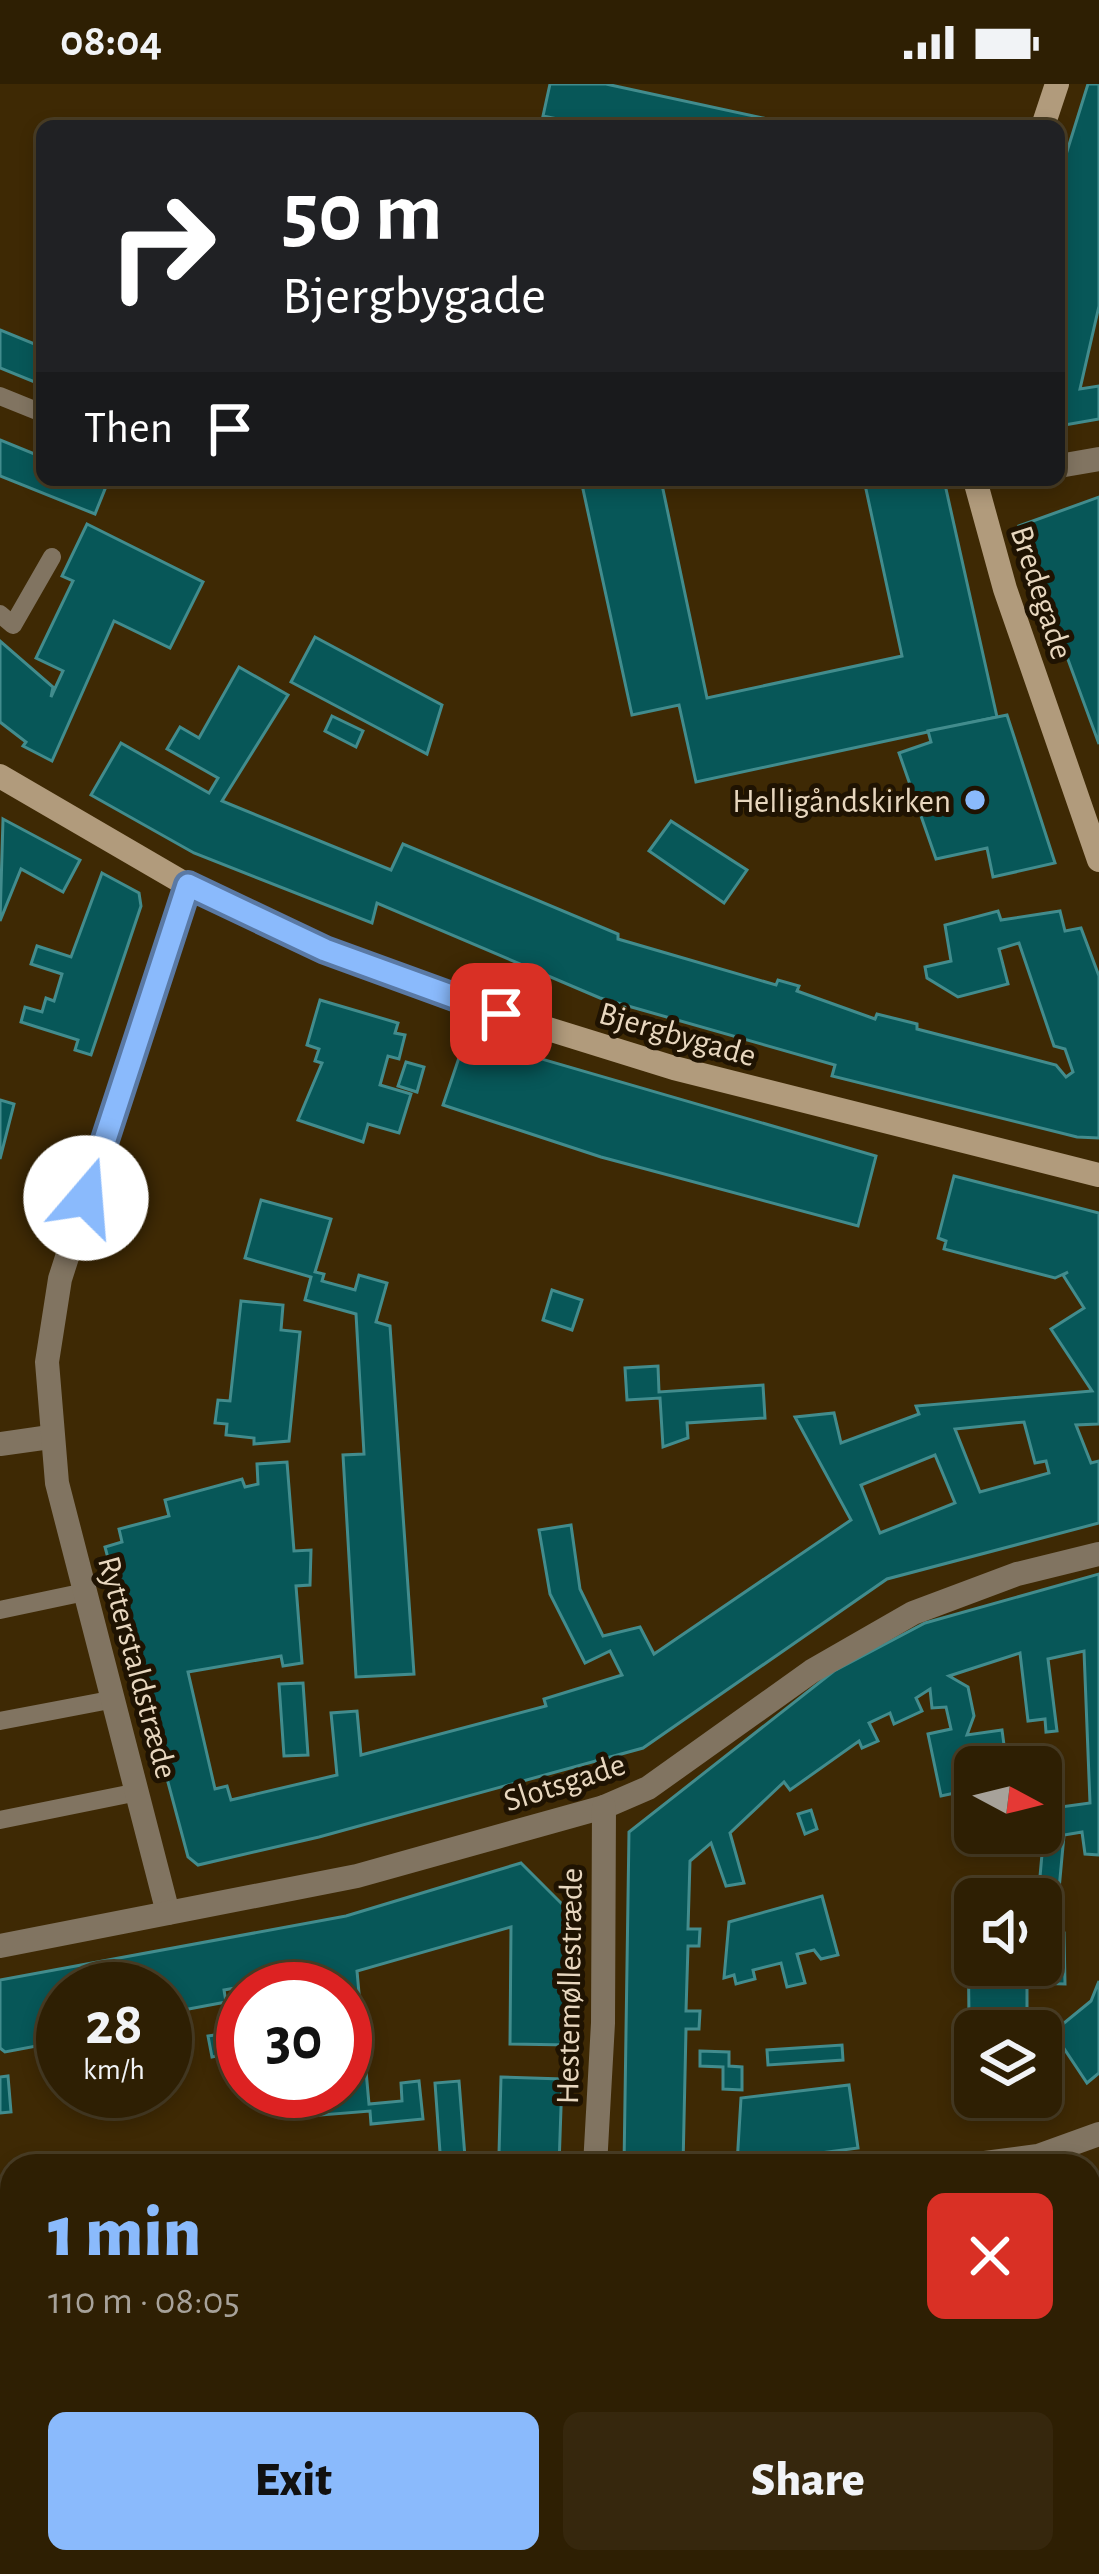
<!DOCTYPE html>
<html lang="en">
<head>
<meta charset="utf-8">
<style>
	:root { --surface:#2e1f03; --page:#36270d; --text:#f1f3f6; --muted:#a7a29a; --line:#493d25; --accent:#8abafc }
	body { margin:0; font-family:"Alegreya Sans",sans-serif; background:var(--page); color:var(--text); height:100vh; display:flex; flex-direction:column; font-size:45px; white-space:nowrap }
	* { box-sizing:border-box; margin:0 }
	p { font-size:39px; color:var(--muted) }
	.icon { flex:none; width:66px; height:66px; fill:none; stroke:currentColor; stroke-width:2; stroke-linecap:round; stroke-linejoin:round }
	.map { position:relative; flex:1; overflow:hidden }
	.drawer { position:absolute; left:0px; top:2070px; width:1101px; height:420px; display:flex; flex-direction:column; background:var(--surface); border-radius:36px 36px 0 0; box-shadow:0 6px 18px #0003,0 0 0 3px var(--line) }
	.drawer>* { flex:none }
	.guide { position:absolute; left:36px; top:36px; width:1029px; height:366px; border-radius:18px; box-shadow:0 6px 18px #0003,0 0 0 3px var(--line); background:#202124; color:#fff; overflow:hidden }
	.needle { width:78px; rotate:97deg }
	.fabs { position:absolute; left:954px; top:1662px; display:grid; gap:24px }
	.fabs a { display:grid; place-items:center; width:108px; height:108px; border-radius:18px; background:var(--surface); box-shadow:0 6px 18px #0003,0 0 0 3px var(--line); font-size:60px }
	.speed { position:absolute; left:36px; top:1878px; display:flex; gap:24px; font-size:60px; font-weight:700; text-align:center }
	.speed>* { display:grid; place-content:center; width:156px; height:156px; border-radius:50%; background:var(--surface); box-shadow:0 6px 18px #0003,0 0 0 3px var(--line); line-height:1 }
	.speed small { font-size:30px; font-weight:400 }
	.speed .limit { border:18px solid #d22; background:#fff; color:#111 }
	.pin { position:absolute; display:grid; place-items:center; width:102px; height:102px; color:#fff; margin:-51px; border-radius:24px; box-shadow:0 6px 18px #0006 }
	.me { position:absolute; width:132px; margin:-66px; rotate:18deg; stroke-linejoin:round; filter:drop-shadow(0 0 9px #0008) }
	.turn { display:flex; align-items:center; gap:42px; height:252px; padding:0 48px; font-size:54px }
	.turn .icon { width:156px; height:156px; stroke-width:2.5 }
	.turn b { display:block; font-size:84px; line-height:102px }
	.then { display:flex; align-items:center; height:114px; padding:0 48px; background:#0003; gap:24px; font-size:45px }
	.round { display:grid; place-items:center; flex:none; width:126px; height:126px; border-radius:18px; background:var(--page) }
	.head { display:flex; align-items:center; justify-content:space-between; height:204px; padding:0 48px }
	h1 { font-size:72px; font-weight:800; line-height:90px; color:var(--accent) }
	.action { display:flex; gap:24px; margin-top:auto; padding:24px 48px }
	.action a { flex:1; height:138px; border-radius:18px; background:var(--accent); color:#111; font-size:48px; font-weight:800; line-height:138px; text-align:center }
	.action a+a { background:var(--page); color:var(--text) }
	.status { display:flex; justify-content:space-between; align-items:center; height:84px; padding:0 60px; background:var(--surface); direction:ltr }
	.status svg { height:33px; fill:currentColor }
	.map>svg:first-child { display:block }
	.building { fill:#075758; stroke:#428c8d; stroke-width:3; fill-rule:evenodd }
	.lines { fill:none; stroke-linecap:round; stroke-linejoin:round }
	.lane { stroke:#817461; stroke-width:18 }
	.street { stroke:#817461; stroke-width:24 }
	.secondary { stroke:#b19b7c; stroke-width:24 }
	.route-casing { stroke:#5a79a4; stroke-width:30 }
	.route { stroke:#8abafc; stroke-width:21 }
	.poi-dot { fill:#8abafc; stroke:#1f1302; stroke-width:4.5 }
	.labels { text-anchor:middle; stroke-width:10; stroke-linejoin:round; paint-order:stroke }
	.street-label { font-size:33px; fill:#e8d7bf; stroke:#1f1302 }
	.poi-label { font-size:33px; fill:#e8d7bf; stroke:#1f1302; text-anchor:end }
</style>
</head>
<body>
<div class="status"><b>08:04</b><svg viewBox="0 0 49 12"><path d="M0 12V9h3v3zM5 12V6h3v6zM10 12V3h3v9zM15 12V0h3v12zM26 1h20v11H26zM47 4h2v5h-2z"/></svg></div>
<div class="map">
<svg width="1099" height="2490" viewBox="0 0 1099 2490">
	<rect width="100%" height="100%" fill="#3e2904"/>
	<g class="building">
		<polygon points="550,0 606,0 800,42 591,42 543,32"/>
		<polygon points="1088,0 1099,0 1099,222 1080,305 1099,302 1099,335 1059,342 1059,93"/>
		<polygon points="0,246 42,263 42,301 0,284"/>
		<polygon points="0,356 42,373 42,396 107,400 95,430 0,392"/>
		<polygon points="581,396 661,396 707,614 902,572 864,396 944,396 997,633 696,698 679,621 632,631"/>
		<polygon points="1099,413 1099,660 1019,442"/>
		<polygon points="87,440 203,498 170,564 114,537 52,677 23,662 26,658 0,638 0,557 53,603 51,613 63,587 36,574 73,497 62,492"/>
		<polygon points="315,553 442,621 427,670 291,598"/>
		<polygon points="239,583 288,611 222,717 391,786 403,760 618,850 618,855 776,901 778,896 799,902 797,907 875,935 877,930 917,940 917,945 1056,981 1066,993 1073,988 1065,965 1054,962 1019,859 999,865 1008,900 958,913 927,894 925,883 951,877 945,841 998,827 1001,836 1060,827 1065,847 1081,844 1099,892 1099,1054 1077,1053 832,992 835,981 600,914 377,819 372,839 194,769 91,711 121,659 209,709 218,694 167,665 180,643 199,654"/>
		<polygon points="1007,631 1055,779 993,793 987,764 936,775 899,669 931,658 928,647"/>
		<polygon points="332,632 363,647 356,663 325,647"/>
		<polygon points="3,735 80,776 63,808 21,785 0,837"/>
		<polygon points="671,737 747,786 724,819 649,767"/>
		<polygon points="102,789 139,809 141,822 91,971 75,966 78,956 21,938 25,923 42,928 46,914 54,917 62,890 31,880 37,862 71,873"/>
		<polygon points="320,916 398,939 395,949 405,951 399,975 388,972 380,1001 411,1010 399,1049 368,1040 363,1058 298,1036 322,979 315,977 319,965 307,961"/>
		<polygon points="466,953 876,1072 858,1142 601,1073 443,1021"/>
		<polygon points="406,978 424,983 417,1008 398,1002"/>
		<polygon points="0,1016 14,1020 0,1075"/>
		<path d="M954,1092l145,37v211l-23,1 15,38 8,-2v62l-212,56 -244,169 -324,89 -121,28 -10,-8 -83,-310 17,-5 -3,-13 50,-13 -4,-16 77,-21 3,8 13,-3 -1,-20 30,-2 7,89 17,-1 -1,35 -14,1 6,77 -19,3 -2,-10 -93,16 27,117 12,-3 4,14 106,-25 -6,-62 26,-2 4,44 185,-49 -2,-7 78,-24 -12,-24 -25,12 -35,-69 -11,-64 32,-5 9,64 23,47 37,-9 14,27 197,-134 -56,-103 39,-4 7,30 78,-29 -3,-8 176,-15 -41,-62 33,-21 -21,-33 5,-3 -13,6 -111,-29 2,-8 -8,-3zM1024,1338l11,41 11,-2 3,12 -69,19 -25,-63zM935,1371l20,48 -75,30 -19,-48z"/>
		<polygon points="261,1116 331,1135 315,1188 324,1190 322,1197 355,1206 359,1191 387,1199 376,1238 390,1242 414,1590 356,1593 343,1371 364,1370 356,1230 305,1216 311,1193 245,1174"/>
		<polygon points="552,1206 582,1216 572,1246 543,1236"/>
		<polygon points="241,1217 283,1221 281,1246 300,1248 289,1357 254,1360 254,1354 226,1351 227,1340 215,1339 218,1316 230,1317"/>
		<polygon points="658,1282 659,1308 763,1301 765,1334 687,1339 688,1354 663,1363 660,1314 627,1316 625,1284"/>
		<polygon points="1099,1490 1099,1771 1085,1770 1082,1748 1064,1751 1055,1849 1064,1849 1065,1900 1027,1899 1027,1932 969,1932 968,1849 975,1849 975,1881 1041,1881 1038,1815 1046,1725 1090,1719 1084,1567 1048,1575 1057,1647 1046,1648 1045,1635 1028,1637 1020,1569 949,1592 968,1603 974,1632 967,1651 1002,1646 1007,1683 975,1683 975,1696 963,1697 964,1707 941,1712 928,1650 951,1645 946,1623 932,1624 930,1605 916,1614 922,1627 894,1640 890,1629 869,1639 878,1657 862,1664 859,1657 790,1706 784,1698 730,1749 744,1799 726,1802 711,1759 690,1777 688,1845 700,1845 699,1862 688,1862 686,1927 700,1927 699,1945 686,1945 683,2082 624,2082 629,1748 834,1587 925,1539"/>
		<polygon points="303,1599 308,1671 284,1672 279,1600"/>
		<polygon points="811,1726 817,1745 805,1750 798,1730"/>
		<polygon points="521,1779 572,1830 570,1961 510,1960 511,1843 357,1887 369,2020 402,2017 401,1999 419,1997 423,2035 371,2040 370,2027 309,2032 307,2007 345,2007 345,1905 301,1905 297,1888 286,1894 288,1905 265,1905 263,1899 224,1906 226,1918 178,1927 176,1915 165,1917 165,1905 63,1905 63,1941 45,1945 47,1960 5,1968 0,1964 0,1896 346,1832"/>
		<polygon points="822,1812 838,1871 821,1875 814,1866 797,1870 805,1899 787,1903 781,1879 753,1886 755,1895 736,1900 734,1891 724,1894 729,1838"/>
		<polygon points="1099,1897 1099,1989 1087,1999 1053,1948 1091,1917"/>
		<polygon points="228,1949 231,1969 212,1973 208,1952"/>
		<polygon points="842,1961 843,1976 768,1981 767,1966"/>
		<polygon points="700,1967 729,1968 729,1982 742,1983 742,2006 723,2005 723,1983 700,1982"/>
		<polygon points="8,1992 11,2028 0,2029 0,1993"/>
		<polygon points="501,1993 562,1995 559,2082 441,2082 435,1999 459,1997 465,2073 499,2070"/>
		<polygon points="849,2001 858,2064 737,2080 741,2014"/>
		<polygon points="12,2209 12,2283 0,2285 0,2212"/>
		<polygon points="1096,2315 1099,2456 1089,2457 1089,2317"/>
		<polygon points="88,2478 145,2478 147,2490 91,2490"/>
		<polygon points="418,2478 420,2490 359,2490"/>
		<polygon points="518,2478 533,2478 536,2490 487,2490 486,2485"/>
		<polygon points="624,2478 679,2478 686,2490 609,2490"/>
		<polygon points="799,2478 844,2478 845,2490 827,2490 822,2478 802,2486"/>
		<polygon points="877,2478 881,2485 898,2478 1019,2478 985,2490 847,2490"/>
	</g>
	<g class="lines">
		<g class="lane">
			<polyline points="0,312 42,329"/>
			<polyline points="0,530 13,541 52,473"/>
			<polyline points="0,1526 85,1508"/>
			<polyline points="0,1637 115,1615"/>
			<polyline points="0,1736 138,1708"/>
		</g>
		<g class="street">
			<polyline points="1059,382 1099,375"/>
			<polyline points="0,1360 50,1353"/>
			<polyline points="168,1829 57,1399 47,1278 60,1195 187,801"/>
			<polyline points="0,1862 357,1792 604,1723 648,1704 812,1587 913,1529 1017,1490 1099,1470"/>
			<polyline points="595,2082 603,1939 604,1723"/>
			<polyline points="962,2082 1038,2072 1099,2050"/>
			<polyline points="0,2191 12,2189"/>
			<polyline points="166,2478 169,2490"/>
			<polyline points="703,2478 710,2490"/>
		</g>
		<g class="secondary">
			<polyline points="1043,42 1057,0"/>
			<polyline points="975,396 1005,505 1099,776"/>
			<polyline points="0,692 187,801 325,866 458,917 674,984 1099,1091"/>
		</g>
	</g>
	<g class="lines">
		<g class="route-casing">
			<polyline id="route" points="86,1114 188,801 325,866 501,930"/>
		</g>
		<use href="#route" class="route"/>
	</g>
	<circle class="poi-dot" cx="975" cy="716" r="12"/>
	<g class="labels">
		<g class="street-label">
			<text transform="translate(1043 508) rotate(72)" y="12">Bredegade</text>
			<text transform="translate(678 949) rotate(16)" y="12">Bjergbygade</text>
			<text transform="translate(139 1583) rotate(75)" y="12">Rytterstaldstræde</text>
			<text transform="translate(564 1697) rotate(-18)" y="12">Slotsgade</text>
			<text transform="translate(568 1902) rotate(-89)" y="12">Hestemøllestræde</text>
		</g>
		<g class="poi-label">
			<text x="951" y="728">Helligåndskirken</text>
		</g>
	</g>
</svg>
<div class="fabs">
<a><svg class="needle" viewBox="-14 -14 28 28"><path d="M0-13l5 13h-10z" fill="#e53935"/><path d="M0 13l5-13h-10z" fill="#a7a29a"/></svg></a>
<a><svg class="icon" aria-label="sound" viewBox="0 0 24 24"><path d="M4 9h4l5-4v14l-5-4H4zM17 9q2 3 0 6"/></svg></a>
<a><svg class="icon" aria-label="layers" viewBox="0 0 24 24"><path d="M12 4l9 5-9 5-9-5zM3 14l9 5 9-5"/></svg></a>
</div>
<div class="speed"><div>28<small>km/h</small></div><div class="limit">30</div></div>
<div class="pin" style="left:501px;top:930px;background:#d93025"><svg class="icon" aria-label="arrive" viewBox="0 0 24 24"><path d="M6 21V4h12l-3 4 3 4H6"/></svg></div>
<svg class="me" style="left:86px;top:1114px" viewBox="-20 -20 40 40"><circle r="19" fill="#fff"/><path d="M0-13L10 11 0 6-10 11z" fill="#8abafc"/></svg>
<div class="guide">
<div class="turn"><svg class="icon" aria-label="right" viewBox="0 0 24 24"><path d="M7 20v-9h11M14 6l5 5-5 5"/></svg><div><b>50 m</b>Bjergbygade</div></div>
<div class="then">Then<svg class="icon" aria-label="arrive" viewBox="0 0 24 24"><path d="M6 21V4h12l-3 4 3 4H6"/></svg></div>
</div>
<section class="drawer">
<div class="head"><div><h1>1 min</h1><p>110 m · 08:05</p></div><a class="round" style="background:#d93025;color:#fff"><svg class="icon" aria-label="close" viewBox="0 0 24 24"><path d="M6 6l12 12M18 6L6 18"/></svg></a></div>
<div class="action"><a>Exit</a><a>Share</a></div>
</section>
</div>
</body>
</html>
